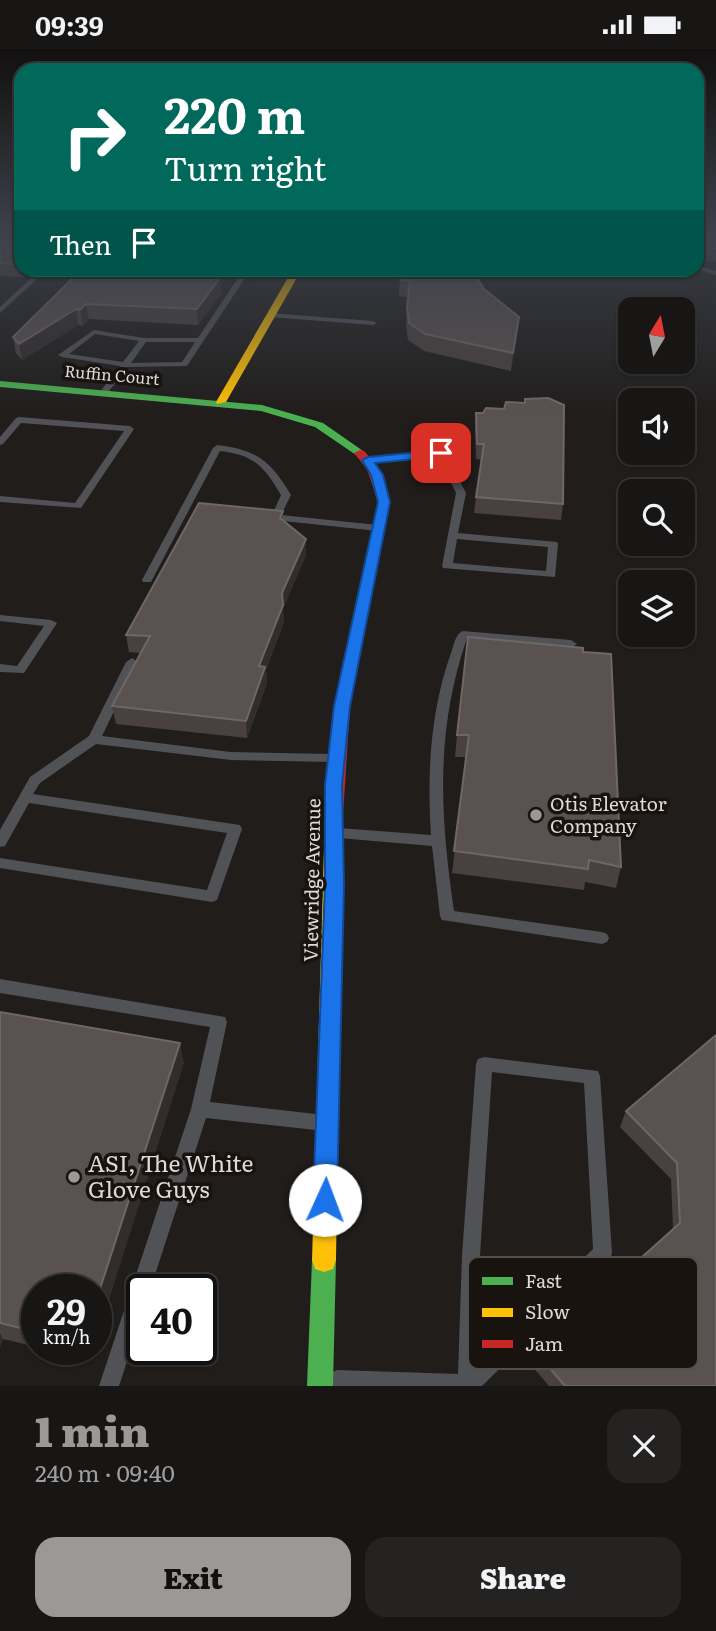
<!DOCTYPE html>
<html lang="en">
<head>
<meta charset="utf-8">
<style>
	:root { --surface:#181614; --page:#252322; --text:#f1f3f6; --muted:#9f9fa0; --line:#363534; --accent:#9c9895 }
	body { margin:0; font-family:Literata,serif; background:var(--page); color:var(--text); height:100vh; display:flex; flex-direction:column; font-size:26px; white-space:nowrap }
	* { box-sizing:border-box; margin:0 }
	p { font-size:23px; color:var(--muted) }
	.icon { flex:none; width:38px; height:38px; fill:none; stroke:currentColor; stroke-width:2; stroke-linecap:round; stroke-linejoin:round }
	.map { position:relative; height:1337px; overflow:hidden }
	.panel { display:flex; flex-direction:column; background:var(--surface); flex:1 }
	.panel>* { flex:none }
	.banner { position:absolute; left:14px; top:14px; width:690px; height:214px; border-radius:21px; box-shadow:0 2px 5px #0004,0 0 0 2px var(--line); background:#00695c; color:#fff; overflow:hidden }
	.needle { width:46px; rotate:10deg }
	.tools { position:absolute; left:618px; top:248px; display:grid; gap:14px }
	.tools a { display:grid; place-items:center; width:77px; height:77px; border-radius:14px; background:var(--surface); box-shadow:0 2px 5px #0004,0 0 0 2px var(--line); font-size:35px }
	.speed { position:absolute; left:21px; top:1225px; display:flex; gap:14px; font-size:35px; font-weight:700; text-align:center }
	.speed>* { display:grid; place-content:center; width:91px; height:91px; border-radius:50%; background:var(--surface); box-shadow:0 2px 5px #0004,0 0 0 2px var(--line); line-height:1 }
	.speed small { font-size:18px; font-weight:400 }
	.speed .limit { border:4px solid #111; border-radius:10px; background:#fff; color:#111 }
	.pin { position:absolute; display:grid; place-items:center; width:60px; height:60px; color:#fff; margin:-30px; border-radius:14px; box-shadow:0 4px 10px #0006 }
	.me { position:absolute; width:77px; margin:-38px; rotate:2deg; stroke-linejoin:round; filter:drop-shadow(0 0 5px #0008) }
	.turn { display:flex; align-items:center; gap:24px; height:147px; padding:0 35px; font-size:32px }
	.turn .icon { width:91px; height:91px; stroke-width:2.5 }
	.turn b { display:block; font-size:49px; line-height:60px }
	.then { display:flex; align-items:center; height:66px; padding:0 35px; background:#0003; gap:14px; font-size:26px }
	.round { display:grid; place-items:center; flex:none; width:74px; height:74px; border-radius:21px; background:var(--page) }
	.head { display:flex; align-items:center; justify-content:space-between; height:119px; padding:0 35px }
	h1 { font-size:42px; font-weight:800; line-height:52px; color:var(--accent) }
	.button { display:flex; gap:14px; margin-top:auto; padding:14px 35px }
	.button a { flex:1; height:80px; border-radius:21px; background:var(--accent); color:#111; font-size:28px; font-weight:800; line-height:80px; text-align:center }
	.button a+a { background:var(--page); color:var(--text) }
	.status { display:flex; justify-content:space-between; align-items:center; height:49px; padding:0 35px; background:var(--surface); direction:ltr }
	.status svg { height:19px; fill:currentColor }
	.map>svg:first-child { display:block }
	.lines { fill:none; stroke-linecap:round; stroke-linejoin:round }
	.lane { fill:#505256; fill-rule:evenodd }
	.fast { fill:#4caf50; fill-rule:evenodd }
	.slow { fill:#ffc107; fill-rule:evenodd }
	.jam { fill:#c62828; fill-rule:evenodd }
	.wall { fill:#49413f }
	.shaded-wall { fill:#322c2a }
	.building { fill:#595250; stroke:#6e6765; stroke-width:2 }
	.route { fill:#1a73e8; stroke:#114b97; stroke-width:2 }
	.poi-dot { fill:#9c9895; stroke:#19130f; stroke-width:2.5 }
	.labels { text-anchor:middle; stroke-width:7; stroke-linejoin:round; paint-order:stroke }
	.far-street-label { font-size:16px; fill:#dfdad7; stroke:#19130f }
	.poi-label { font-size:19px; fill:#dfdad7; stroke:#19130f; text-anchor:start }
	.street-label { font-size:19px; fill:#dfdad7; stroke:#19130f }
	.near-poi-label { font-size:23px; fill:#dfdad7; stroke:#19130f; text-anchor:start }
	.key { fill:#19130f; stroke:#544f4b; stroke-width:2 }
	.key-label { font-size:19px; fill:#dfdad7 }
</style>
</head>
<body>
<div class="status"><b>09:39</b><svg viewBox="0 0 49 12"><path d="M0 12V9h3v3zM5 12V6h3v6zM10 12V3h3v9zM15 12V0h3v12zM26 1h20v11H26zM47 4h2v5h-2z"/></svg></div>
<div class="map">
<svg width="716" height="1337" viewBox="0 0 716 1337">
	<rect width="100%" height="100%" fill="#201d1b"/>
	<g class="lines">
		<g class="lane">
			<polygon points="696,216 716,222 716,226 696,220"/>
			<polygon points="41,220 48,220 0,264 0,258"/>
			<path d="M244,220h7l-64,97 -60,1 -20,27h-3l-4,-2 20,-26 -58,-9 -4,-2 36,-25 50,8h54zM95,285l44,7 -16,21 -54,-8zM146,293h49l-13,20 -51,1z"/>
			<polygon points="268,264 373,272 377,274 373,276 271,268 268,268"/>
			<polygon points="19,368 130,377 134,380 81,459 0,453 0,447 75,454 124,382 21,374 3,395 0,396 0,388 16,369"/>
			<path d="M217,396c40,5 53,15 74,50l-10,20 97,10 5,3 -5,3 -114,-12v-4h8l9,-20c-17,-29 -27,-40 -61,-44l-68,129 -1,2h-8l-1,-2 71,-132z"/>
			<path d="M441,401l4,3 21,40 -8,40 99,9 1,2 -3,33 -112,-9 -1,-2 14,-73 -18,-37 -70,7 -5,-3 5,-3zM457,490l91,8 -2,24 -93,-8z"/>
			<polygon points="0,566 51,571 57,574 24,624 0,623 0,615 17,617 44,577 0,572"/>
			<path d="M463,582l108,9 6,4 -6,4 -104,-10c-32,94 -27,176 -13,273l148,21 5,2 2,4 -2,4 -5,2 -160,-24 -2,-4 -8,-70 -93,-8 -5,-1 -2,-4 2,-4 5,-1 92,7c-4,-61 -1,-123 20,-182 3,-8 4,-19 12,-22z"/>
			<polygon points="132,609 138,613 102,687 231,703 332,705 338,709 332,713 231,711 96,695 40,734 33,745 240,776 242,780 217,851 212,853 0,819 0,809 207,841 227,784 29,754 5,797 0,798 0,781 30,728 89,687 126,613"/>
			<polygon points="0,930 225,968 227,973 210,1053 316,1065 322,1067 325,1073 322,1079 316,1081 206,1069 150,1241 142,1241 142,1267 119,1337 99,1337 191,1060 210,978 0,944"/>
			<path d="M484,1008l114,14 2,5 12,177 -2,7 -128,126h-153l-2,-6 3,-7 7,-3 121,4 4,-119 14,-191 2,-5zM492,1023l92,11 9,166 -114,111 1,-105z"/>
		</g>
		<g class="fast">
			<polygon points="0,332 262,356 323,374 366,404 356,406 315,378 261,362 0,338"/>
			<polygon points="324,1199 333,1202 336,1211 333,1337 307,1337 312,1211 315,1202"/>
		</g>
		<g class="slow">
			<polygon points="293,220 302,220 226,353 217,355 216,353"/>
			<polygon points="334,760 340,761 343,766 336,1211 333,1220 324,1223 315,1220 312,1211 325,766 328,761"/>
		</g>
		<polygon class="jam" points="360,401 364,402 379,419 390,453 350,657 343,766 340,771 328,771 325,766 334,657 378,453 367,420 354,404"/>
	</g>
	<g class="wall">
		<polygon points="0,179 21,179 21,220 32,220 23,228 0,227"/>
		<rect x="696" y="179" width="20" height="33"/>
		<polygon points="82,220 232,220 221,237 221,244 198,276 89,270 83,277 78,276 22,311 16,304 13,288"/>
		<polygon points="400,231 484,240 519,268 511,322 424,302 408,291 406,276 408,248 399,247"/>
		<polygon points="476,364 563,455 561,471 474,464 481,411 476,410 475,379"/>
		<polygon points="283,462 283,472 306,506 283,560 284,573 266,621 267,635 247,689 116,675 112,657 141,604 129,603 126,586"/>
		<polygon points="583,603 621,818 616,839 585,833 584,841 452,824 467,708 455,708 457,686"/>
		<polygon points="0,963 184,1014 37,1241 37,1298 3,1290 0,1298"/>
		<polygon points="716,986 716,1337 549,1337 532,1317 536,1303 673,1180 671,1130 620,1078 626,1062"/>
		<polygon points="47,1300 94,1300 91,1310"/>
	</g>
	<g class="shaded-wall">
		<polygon points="22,220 32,220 23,228"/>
		<polygon points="220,220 232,220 221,237 221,244 198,276 197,260 215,228"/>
		<polygon points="86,255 89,270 83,277 80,261"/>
		<polygon points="76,260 78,276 22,311 19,295"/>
		<polygon points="519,268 517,285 511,322 513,304"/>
		<polygon points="306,490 306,506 283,560 284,573 266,621 267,635 247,689 246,672 259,617 282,544"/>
		<polygon points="180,994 184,1014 96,1292 96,1252"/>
		<polygon points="0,1284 3,1290 0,1298"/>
		<polygon points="86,1300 94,1300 91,1310"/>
	</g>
	<g class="building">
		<polygon points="0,179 21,179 21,216 0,214"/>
		<rect x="696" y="179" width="20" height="20"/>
		<polygon points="82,220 220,220 215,228 220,229 197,260 86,255 80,261 76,260 19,295 13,288"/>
		<polygon points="404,220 472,220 484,240 519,268 513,304 425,285 409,274 407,259 410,232 400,231"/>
		<polygon points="548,349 564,356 563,455 476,448 484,395 477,395 476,364 483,364 486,359 504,360 506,353 525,354 525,350"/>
		<polygon points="199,454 283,462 280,469 306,490 282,544 283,556 259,617 265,618 246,672 112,657 150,587 126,586"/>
		<polygon points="468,588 583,599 583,603 611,605 621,818 589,811 588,820 454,802 469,686 457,686"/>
		<polygon points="0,963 180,994 96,1252 96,1241 37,1241 37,1283 0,1274"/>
		<polygon points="716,986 716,1337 565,1337 536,1303 680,1174 677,1114 626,1062"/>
	</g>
	<linearGradient id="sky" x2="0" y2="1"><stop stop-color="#12100f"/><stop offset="0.49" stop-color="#3c404a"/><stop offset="1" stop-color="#3c404a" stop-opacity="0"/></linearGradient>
	<rect width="716" height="366" fill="url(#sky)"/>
	<polygon class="route" points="441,401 447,404 445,407 375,414 383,426 390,453 350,657 342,736 344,835 337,1151 333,1160 325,1163 316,1160 313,1151 325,835 325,736 334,657 378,453 371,426 362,411 368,408"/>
	<g class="poi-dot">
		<circle cx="536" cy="766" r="7"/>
		<circle cx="74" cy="1128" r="7"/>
	</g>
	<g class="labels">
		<g class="far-street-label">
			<text transform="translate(112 326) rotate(5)" y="6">Ruffin Court</text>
		</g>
		<g class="poi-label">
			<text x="550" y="762">Otis Elevator<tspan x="550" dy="22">Company</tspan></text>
		</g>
		<g class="street-label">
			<text transform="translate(312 831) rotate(-89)" y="7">Viewridge Avenue</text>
		</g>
		<g class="near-poi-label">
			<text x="88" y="1123">ASI, The White<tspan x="88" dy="26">Glove Guys</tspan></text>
		</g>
	</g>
	<rect x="468" y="1208" width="230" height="112" rx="10" class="key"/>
	<rect x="482" y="1228" width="31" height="8" fill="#4caf50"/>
	<rect x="482" y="1259" width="31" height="9" fill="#ffc107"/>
	<rect x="482" y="1291" width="31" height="8" fill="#c62828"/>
	<g class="key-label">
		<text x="525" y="1239">Fast</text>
		<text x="525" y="1270">Slow</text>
		<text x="525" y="1302">Jam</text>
	</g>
</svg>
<div class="tools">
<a><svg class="needle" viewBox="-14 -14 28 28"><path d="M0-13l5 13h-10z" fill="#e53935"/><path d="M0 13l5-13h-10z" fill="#9f9fa0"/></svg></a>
<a><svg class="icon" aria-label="sound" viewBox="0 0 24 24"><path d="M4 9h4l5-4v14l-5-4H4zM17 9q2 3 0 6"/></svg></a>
<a><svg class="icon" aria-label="search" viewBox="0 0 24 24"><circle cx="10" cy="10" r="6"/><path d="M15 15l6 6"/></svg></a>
<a><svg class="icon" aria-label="layers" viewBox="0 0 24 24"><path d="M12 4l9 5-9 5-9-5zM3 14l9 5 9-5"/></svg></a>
</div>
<div class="speed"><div>29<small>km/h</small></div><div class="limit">40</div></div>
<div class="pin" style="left:441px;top:404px;background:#d93025"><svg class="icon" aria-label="arrive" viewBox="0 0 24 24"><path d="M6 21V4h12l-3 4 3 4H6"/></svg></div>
<svg class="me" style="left:325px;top:1151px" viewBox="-20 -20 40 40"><circle r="19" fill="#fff"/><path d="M0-13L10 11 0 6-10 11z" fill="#1a73e8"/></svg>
<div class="banner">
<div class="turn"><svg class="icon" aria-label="right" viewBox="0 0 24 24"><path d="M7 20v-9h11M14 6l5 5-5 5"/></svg><div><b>220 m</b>Turn right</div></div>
<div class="then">Then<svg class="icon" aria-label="arrive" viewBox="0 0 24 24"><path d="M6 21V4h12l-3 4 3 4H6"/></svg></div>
</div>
</div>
<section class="panel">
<div class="head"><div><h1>1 min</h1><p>240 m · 09:40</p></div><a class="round"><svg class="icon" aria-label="close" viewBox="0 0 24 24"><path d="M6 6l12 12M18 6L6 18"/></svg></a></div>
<div class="button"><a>Exit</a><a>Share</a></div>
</section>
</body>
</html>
